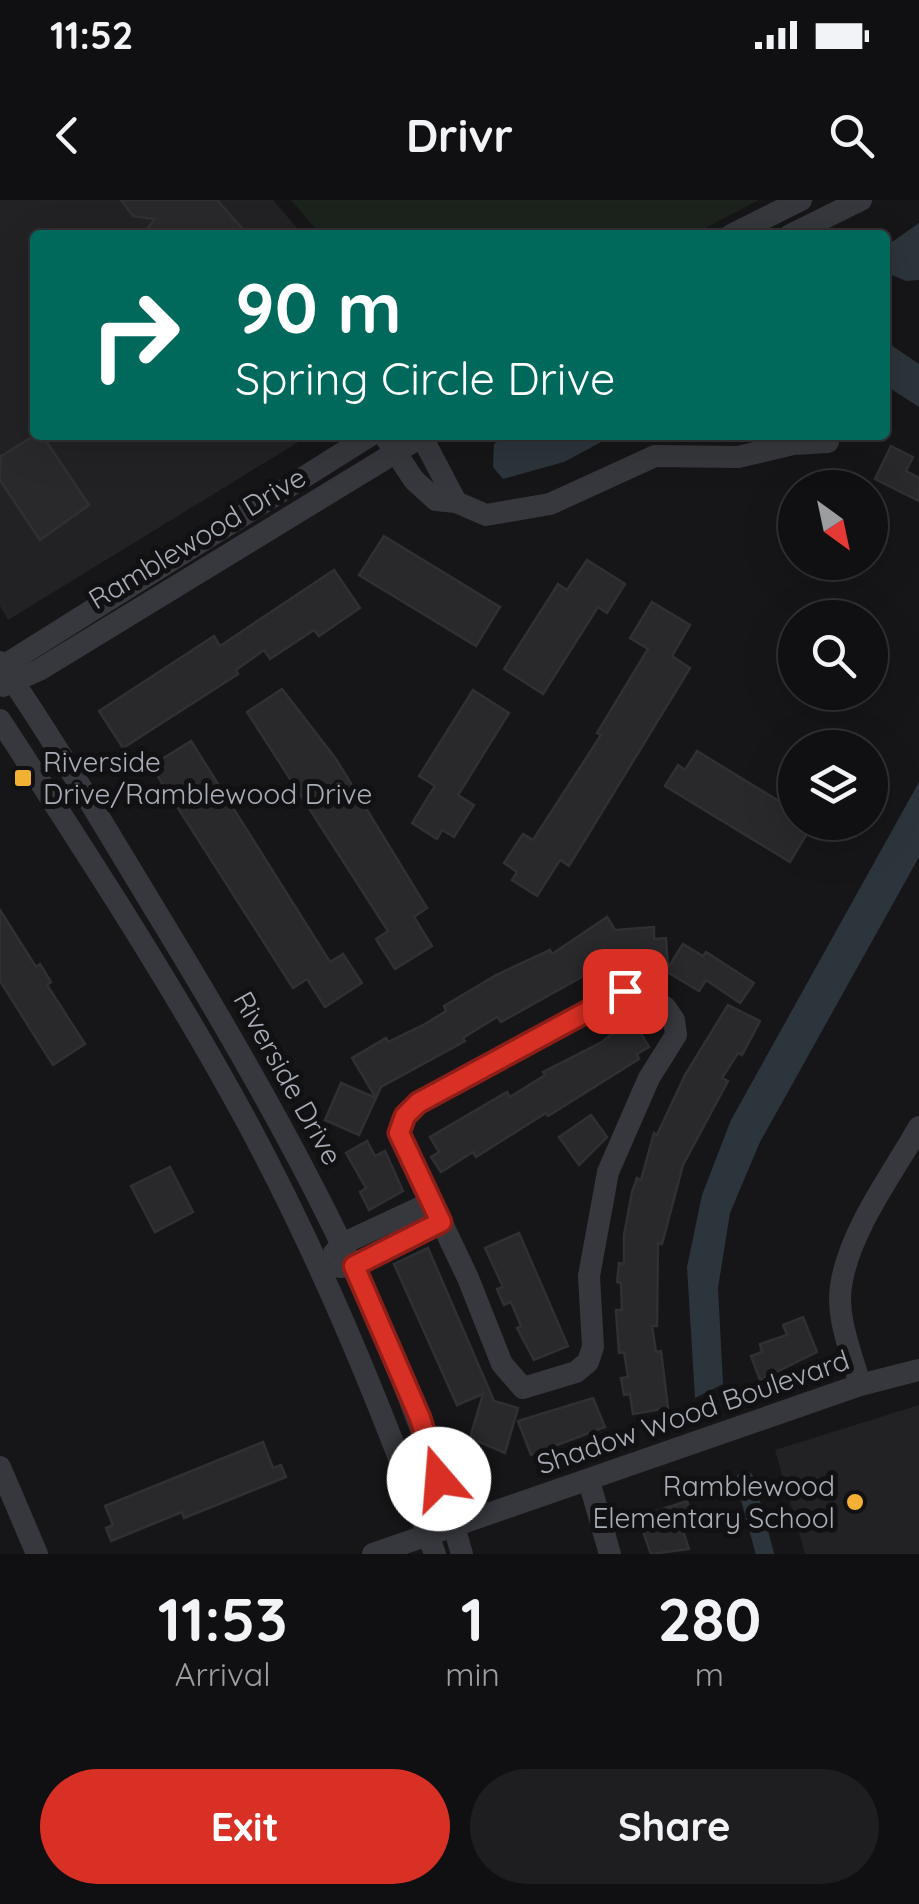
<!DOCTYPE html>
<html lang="en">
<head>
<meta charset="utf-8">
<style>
	:root { --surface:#101012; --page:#1e1e20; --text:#f1f3f6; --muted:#9c9d9f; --line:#303032; --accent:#d93025 }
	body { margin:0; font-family:Quicksand,sans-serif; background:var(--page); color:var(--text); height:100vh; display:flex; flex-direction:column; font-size:38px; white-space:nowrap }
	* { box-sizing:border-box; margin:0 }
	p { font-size:32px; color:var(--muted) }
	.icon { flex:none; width:55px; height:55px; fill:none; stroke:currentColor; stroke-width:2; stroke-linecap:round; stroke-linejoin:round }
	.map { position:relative; height:1354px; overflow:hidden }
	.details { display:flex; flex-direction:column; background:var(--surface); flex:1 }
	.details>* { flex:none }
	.hud { position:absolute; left:30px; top:30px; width:860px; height:210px; border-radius:10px; box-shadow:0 10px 40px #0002,0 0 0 2px var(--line); background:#00695c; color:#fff; overflow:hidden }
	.needle { width:65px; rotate:147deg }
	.controls { position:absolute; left:778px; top:270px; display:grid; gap:20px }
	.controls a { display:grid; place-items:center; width:110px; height:110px; border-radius:50%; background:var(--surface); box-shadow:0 10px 40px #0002,0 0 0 2px var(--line); font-size:50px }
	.pin { position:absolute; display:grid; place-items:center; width:85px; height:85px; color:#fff; margin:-42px; border-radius:20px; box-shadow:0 5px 15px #0006 }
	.me { position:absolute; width:110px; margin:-55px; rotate:342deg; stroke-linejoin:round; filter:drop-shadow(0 0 8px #0008) }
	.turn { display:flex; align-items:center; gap:35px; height:210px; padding:0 40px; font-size:45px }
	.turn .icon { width:130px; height:130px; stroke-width:2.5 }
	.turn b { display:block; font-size:70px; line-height:85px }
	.eta { display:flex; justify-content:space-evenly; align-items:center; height:170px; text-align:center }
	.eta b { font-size:60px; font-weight:800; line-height:70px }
	.cta { display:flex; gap:20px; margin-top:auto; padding:20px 40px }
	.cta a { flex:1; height:115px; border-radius:60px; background:var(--accent); color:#fff; font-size:40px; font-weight:800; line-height:115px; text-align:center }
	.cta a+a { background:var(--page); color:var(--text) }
	.status { display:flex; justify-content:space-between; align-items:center; height:70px; padding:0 50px; background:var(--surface); direction:ltr }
	.status svg { height:28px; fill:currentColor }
	header { display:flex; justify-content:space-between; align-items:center; height:130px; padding:0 40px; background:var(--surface); font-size:45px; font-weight:800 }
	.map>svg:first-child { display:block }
	.built { fill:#222225 }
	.green { fill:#1c231d }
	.water { fill:#2c353c }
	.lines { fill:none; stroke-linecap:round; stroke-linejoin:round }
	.canal { stroke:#2c353c; stroke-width:18 }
	.building { fill:#29292c; stroke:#303034; stroke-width:2.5 }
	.minor { stroke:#37383d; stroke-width:22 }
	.route-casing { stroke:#8d1f18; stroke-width:25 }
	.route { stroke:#d93025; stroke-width:18 }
	.poi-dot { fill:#f2b134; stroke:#111113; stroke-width:4 }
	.labels { text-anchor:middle; stroke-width:10; stroke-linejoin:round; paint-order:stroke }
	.street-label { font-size:28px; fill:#a8adb8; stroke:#111113 }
	.poi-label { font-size:28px; fill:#a8adb8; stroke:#111113; text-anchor:start }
</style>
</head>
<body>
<div class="status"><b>11:52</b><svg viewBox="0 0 49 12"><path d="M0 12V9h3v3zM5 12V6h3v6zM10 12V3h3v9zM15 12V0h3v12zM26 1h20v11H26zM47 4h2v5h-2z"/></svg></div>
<header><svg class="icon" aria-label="back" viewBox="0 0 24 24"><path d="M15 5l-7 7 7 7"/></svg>Drivr<svg class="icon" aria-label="search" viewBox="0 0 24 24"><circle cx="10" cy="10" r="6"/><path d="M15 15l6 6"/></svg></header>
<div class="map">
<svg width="919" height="1354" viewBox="0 0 919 1354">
	<rect width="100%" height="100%" fill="#161618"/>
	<g class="built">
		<polygon points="0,0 273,0 303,35 35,35 35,235 310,235 8,420 0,406"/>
		<polygon points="919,1205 919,1354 805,1354 775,1250"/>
	</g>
	<polygon class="green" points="291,0 759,0 692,35 321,35"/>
	<g class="water">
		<polygon points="919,23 919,80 906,81 885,72 885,47"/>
		<polygon points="885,141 919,164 919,207 885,185"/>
		<polygon points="509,235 614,235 564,262 503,279 493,267 494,244"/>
		<polygon points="919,582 919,657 760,942 730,1013 718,1088 723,1184 695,1198 687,1067 702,995 731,920"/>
	</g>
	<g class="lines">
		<polyline class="canal" points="745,1280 765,1354"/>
	</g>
	<g class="building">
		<polygon points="121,0 217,0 248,35 142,35 155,19 133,16"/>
		<polygon points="35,235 42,235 89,305 40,340 0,280 0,257"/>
		<polygon points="891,246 913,257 906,271 919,278 919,301 875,279"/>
		<polygon points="384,336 500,407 476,446 359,375"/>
		<polygon points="587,360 625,384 607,413 598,407 543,494 504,469 558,384 567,390"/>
		<polygon points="334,370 360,408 319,436 314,430 270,459 264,450 236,470 238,474 123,548 99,511 214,436 220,446"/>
		<polygon points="652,402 690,425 672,456 690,468 569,666 560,660 537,696 512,680 517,672 504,663 523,634 533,640 601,535 597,533 648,449 630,438"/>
		<polygon points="282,489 336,559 427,708 414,717 432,746 395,769 376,739 388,731 247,512"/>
		<polygon points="473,490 509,513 458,595 474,605 454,637 442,630 437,639 412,623 435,586 419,576"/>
		<polygon points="191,541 330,762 343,754 362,783 325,807 307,779 293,788 151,566"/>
		<polygon points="697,551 795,611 795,622 814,622 790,662 665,586 678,565 685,570"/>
		<polygon points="0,710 36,767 40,764 51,782 47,785 85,844 53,865 0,781"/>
		<polygon points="607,717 615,730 654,727 654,739 666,738 668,768 683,744 703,756 706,752 754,783 740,803 706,780 699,791 659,767 632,769 630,750 501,822 497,817 463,838 465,841 381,887 376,898 352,858 386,838 388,842 425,824 446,811 444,806 496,775 550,750 552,754"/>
		<polygon points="728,805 760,821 742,855 738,853 722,878 728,881 683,965 662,1044 658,1043 657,1126 652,1126 656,1152 661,1151 668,1208 633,1214 630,1194 624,1195 621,1178 628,1177 624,1152 619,1153 616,1110 622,1110 621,1083 617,1082 619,1063 624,1064 624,1035 632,992 637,978 641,980 654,933 657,935 685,875"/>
		<polygon points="632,818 649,847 637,854 639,859 548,916 546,913 476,957 473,952 441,972 431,957 439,952 430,937 507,892 510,897 545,875 543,872 602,842"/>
		<polygon points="341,883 376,898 359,935 325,920"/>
		<polygon points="591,915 607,937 579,965 559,937"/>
		<polygon points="367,941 375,956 385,951 403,991 369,1010 360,992 366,988 346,953"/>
		<polygon points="170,967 193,1012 155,1032 131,986"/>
		<polygon points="519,1033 568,1146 534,1160 517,1128 521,1126 511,1102 504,1105 497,1089 503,1087 485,1048"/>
		<polygon points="428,1048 494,1201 518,1208 505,1253 470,1238 483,1194 457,1205 394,1064"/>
		<polygon points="803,1117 817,1152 760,1180 751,1156 762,1152 760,1144 787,1135 783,1125"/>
		<polygon points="593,1198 605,1227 531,1255 518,1221"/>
		<polygon points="263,1242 273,1268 281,1265 286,1277 184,1318 182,1312 111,1341 106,1328 113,1325 105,1306"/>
		<polygon points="687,1301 695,1324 682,1328 689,1349 651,1354 638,1317"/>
	</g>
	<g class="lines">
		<g class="minor">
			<polyline points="731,35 801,0"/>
			<polyline points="790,35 861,0"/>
			<polyline points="384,235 414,280 436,300 456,302 486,315 550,304 655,256 738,257 793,244 828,242"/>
			<polyline points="421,235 456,302"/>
			<path d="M0,462c56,81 106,167 157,251 124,203 239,410 305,641"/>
			<polyline points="0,468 371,235"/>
			<polyline points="3,486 39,470 424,235"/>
			<path d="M0,520c85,131 173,265 247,402 75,139 134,284 188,432"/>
			<polygon points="625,791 639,791 665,807 674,820 676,835 649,878 608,972 589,1076 593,1147 588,1162 576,1172 523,1188 502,1164 468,1078 399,933 405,916 418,903"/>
			<polyline points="334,1053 342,1044 432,1002"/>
			<polyline points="340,1067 353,1066 441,1022"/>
			<path d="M860,1185c-8,-31 -24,-66 -19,-99 8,-55 51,-111 78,-159"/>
			<polyline points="0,1267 37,1354"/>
			<polyline points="589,1281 610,1354"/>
			<polyline points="373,1354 860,1185 919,1170"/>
		</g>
	</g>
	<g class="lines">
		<g class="route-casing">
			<polyline id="route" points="439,1279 420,1218 354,1066 441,1022 399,933 405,916 418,903 625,791"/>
		</g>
		<use href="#route" class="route"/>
	</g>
	<g class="poi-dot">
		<rect x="13" y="568" width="20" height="20" rx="5"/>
		<circle cx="855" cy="1302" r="10"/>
	</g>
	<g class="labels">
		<g class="street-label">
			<text transform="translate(197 338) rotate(-31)" y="10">Ramblewood Drive</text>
			<text transform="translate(288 878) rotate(61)" y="10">Riverside Drive</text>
			<text transform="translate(693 1212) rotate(-19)" y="10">Shadow Wood Boulevard</text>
		</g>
		<g class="poi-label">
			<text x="43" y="572">Riverside<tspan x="43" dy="32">Drive/Ramblewood Drive</tspan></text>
			<text x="835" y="1296" text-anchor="end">Ramblewood<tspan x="835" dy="32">Elementary School</tspan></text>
		</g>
	</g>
</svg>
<div class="controls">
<a><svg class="needle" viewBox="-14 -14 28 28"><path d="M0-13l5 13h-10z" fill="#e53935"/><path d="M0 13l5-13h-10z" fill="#9c9d9f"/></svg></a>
<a><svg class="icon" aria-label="search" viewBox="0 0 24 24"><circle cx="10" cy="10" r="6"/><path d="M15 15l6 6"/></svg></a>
<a><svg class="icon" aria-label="layers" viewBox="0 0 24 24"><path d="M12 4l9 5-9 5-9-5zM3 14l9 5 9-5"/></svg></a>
</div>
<div class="pin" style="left:625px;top:791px;background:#d93025"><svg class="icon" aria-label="arrive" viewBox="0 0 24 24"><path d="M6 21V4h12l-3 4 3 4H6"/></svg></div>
<svg class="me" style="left:439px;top:1279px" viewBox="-20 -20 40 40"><circle r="19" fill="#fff"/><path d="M0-13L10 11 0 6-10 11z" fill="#d93025"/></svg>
<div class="hud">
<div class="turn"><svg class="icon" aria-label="right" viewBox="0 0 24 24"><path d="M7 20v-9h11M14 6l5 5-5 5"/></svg><div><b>90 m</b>Spring Circle Drive</div></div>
</div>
</div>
<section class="details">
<div class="eta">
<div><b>11:53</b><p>Arrival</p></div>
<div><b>1</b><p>min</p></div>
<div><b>280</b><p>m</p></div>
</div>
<div class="cta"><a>Exit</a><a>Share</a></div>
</section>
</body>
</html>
